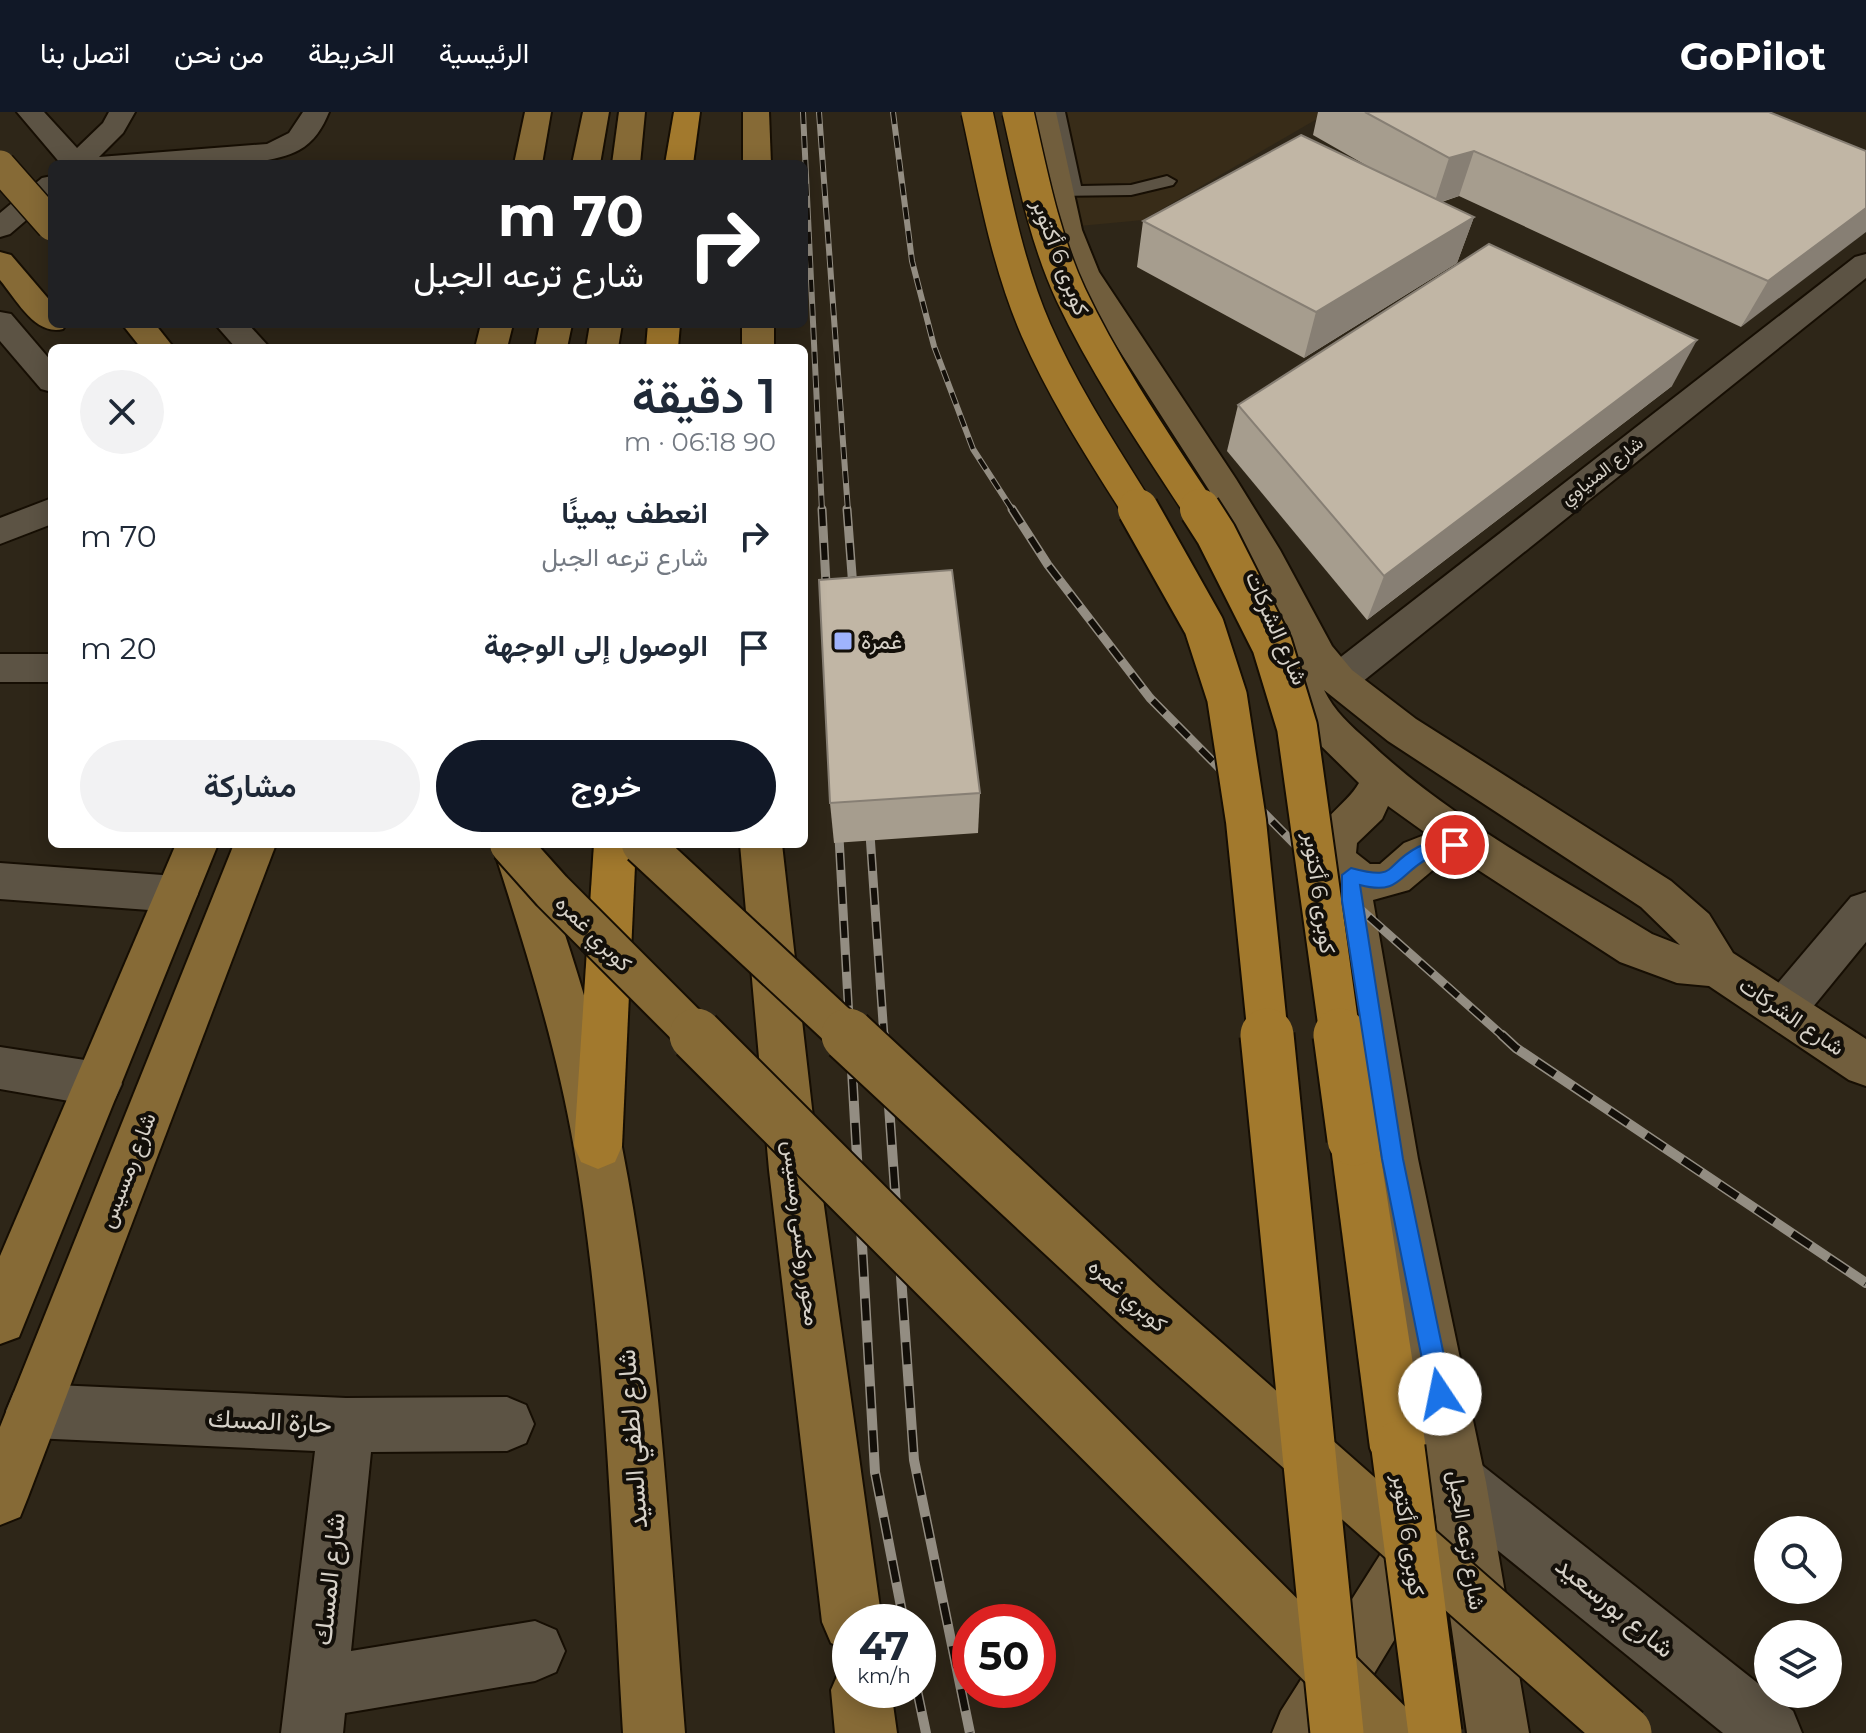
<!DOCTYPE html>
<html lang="ar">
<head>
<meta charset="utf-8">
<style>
	:root { --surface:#fff; --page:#f2f2f3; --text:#1f2937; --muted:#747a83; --accent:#111827 }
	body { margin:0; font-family:Montserrat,Vazirmatn,sans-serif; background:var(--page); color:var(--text); direction:rtl; height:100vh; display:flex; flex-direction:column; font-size:30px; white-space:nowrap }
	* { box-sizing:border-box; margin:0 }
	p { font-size:26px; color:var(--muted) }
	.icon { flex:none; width:44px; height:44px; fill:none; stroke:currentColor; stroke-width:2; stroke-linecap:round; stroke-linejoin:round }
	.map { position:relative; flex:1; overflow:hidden; direction:ltr }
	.sheet { position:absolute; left:48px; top:232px; width:760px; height:504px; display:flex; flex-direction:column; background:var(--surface); border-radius:12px; box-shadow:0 4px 20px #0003; direction:rtl }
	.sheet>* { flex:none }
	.banner { position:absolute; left:48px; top:48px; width:760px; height:168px; border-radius:12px; box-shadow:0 4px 20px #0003; direction:rtl; background:#202124; color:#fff; overflow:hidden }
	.buttons { position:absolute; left:1754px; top:1404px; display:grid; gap:16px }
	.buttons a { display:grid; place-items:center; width:88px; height:88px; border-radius:50%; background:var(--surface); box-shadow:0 4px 20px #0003; font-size:40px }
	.speed { position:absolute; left:832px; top:1492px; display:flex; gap:16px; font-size:40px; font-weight:700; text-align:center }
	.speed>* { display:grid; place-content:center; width:104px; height:104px; border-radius:50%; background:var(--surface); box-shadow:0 4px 20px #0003; line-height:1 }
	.speed small { font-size:20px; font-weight:400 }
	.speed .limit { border:12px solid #d22; background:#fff; color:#111 }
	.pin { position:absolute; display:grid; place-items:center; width:68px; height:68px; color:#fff; margin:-34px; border:4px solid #fff; border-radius:50%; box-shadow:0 2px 8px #0007 }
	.me { position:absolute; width:88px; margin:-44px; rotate:349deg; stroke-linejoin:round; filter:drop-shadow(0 0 6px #0008) }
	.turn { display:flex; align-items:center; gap:28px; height:168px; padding:0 32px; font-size:36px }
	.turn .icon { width:104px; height:104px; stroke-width:2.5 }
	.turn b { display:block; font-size:56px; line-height:68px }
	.round { display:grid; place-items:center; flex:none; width:84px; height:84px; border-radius:42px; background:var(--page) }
	.headline { display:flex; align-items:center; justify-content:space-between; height:136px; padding:0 32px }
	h1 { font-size:48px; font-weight:600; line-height:60px }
	.cta { display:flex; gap:16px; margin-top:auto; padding:16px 32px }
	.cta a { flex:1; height:92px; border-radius:48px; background:var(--accent); color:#fff; font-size:32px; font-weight:600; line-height:92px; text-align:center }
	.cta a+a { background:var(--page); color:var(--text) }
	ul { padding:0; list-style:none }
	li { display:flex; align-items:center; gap:24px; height:112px; padding:0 32px }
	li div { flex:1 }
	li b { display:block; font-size:30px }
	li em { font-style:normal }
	header { display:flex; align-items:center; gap:48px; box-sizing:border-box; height:112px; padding:0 40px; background:var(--accent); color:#fff }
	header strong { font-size:38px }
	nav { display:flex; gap:44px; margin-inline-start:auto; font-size:28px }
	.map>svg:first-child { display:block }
	.built { fill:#382c18 }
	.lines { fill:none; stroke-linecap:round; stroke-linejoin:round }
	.lane-casing { stroke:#160e03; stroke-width:4 }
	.street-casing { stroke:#160e03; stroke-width:4 }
	.secondary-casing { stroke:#160e03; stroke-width:4 }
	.primary-casing { stroke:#160e03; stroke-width:4 }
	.highway-casing { stroke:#160e03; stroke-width:4 }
	.lane { fill:#5c5344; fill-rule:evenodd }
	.street { fill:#5c5344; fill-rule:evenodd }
	.secondary { fill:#715e3d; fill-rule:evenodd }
	.primary { fill:#866a36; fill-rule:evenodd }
	.highway { fill:#a2792d; fill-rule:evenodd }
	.rail-far2-casing { stroke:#938d82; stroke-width:6 }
	.rail-far1-casing { stroke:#938d82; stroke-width:9 }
	.rail-casing { stroke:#938d82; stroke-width:10 }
	.rail-far2 { stroke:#130f09; stroke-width:4; stroke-dasharray:12; stroke-linecap:butt }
	.rail-far1 { stroke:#130f09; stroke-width:6; stroke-dasharray:17; stroke-linecap:butt }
	.rail { stroke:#130f09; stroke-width:7; stroke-dasharray:22; stroke-linecap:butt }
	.primary-bridge-far2-casing { stroke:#160e03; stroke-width:34; stroke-linecap:butt }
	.primary-bridge-far1-casing { stroke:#160e03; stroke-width:44; stroke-linecap:butt }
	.primary-bridge-casing { stroke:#160e03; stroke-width:57; stroke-linecap:butt }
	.highway-bridge-far2-casing { stroke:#160e03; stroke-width:34; stroke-linecap:butt }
	.highway-bridge-far1-casing { stroke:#160e03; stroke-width:44; stroke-linecap:butt }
	.highway-bridge-casing { stroke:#160e03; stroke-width:57; stroke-linecap:butt }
	.primary-bridge-far2 { stroke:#866a36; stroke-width:31 }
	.primary-bridge-far1 { stroke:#866a36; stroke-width:40 }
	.primary-bridge { stroke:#866a36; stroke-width:53 }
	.highway-bridge-far2 { stroke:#a2792d; stroke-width:31 }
	.highway-bridge-far1 { stroke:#a2792d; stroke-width:40 }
	.highway-bridge { stroke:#a2792d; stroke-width:53 }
	.wall { fill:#a69d8e }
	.shaded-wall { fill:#877f74 }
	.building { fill:#c1b6a5; stroke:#877f74; stroke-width:2 }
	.route { fill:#1a73e8; stroke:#114b97; stroke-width:2 }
	.poi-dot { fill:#9fb3fd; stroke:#130f09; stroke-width:3 }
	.labels { text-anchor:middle; stroke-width:8; stroke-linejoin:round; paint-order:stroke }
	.far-street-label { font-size:18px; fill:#d6d1c8; stroke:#130f09 }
	.street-label { font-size:22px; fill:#d6d1c8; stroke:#130f09 }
	.poi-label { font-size:22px; fill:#d6d1c8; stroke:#130f09; text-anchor:start }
	.near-street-label { font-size:26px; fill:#d6d1c8; stroke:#130f09 }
</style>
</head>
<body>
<header>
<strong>GoPilot</strong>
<nav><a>الرئيسية</a><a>الخريطة</a><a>من نحن</a><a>اتصل بنا</a></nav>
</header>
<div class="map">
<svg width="1866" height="1621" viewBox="0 0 1866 1621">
	<rect width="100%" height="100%" fill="#2e2618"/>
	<polygon class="built" points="1014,0 1329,0 1143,108 1037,118"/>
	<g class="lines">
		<g class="lane-casing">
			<polygon id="lane" points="1049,0 1065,0 1081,74 1131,73 1167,64 1176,69 1173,73 1131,83 1053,84 1050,80 1053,76 1063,74"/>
		</g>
		<g class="street-casing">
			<g id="street">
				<path d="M17,0h27l33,36 26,-25 6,-11h26l-12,21 -24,24 168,-13 22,-11 14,-21h26c-6,15 -15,30 -30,38 -42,24 -184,14 -238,14z"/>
				<polygon points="52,64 52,86 10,122 0,125 0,101 42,66"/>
				<polygon points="1866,142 1866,166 1352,578 1338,582 1324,578 1319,568 1324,558 1855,145"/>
				<polygon points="0,200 11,202 52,250 52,280 41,277 0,229"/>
				<polygon points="215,212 248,212 270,236 236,236"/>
				<polygon points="52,386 52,412 0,432 0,406"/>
				<rect x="0" y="542" width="52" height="28"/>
				<polygon points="0,751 176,764 191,769 198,782 191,795 176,800 0,787"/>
				<polygon points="1866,780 1866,830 1799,912 1783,918 1767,912 1760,898 1767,884 1851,785"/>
				<polygon points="0,935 98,950 115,957 122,972 115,987 98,994 0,977"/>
				<polygon points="33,1272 346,1286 507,1285 526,1293 534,1312 526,1331 507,1339 371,1340 351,1539 535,1509 556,1518 565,1539 556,1560 535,1569 345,1601 343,1621 281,1621 315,1339 33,1326 14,1318 6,1299 14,1280"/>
				<polygon points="1458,1342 1478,1350 1793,1599 1802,1621 1723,1621 1438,1390 1430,1370 1438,1350"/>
			</g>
		</g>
		<g class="secondary-casing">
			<path id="secondary" d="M1030,0h26l26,118 17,42 137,207 44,71 52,96 20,24 64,49 255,162 38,33 24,39 133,86v47l-17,-6 -140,-94 -32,-3 -57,-21 -154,-100 -26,2 -31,26 -36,10 45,259 68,323 43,251h-62l-25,-172 -104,172h-66l9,-22 120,-189 20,-9 15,6 -68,-360 -39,-258c0,-5 2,-14 0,-19 -3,-9 -14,-16 -15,-27 -4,-33 31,-47 45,-72l-48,-47 -22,-36 -22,-55 6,-10 13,-4 -77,-141 -140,-218 -17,-42zM1324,578l64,51 253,166 39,38 -28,-11c-96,-59 -202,-115 -284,-193 -17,-15 -34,-30 -44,-51zM1388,694l39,28 -23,9 -24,21h-10l-14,-11 1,-10 25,-24z"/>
		</g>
		<g class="primary-casing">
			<g id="primary">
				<polygon points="525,0 551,0 542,52 514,52"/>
				<polygon points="583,0 609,0 600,52 572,52"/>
				<polygon points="619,0 645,0 640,52 612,52"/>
				<polygon points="743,0 769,0 771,52 743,52"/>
				<path d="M0,140l11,3 41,48v21h14l-3,5c-28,7 -46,-29 -63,-49z"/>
				<polygon points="122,212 155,212 174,236 141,236"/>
				<polygon points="481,212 513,212 507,236 475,236"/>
				<polygon points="540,212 572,212 567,236 535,236"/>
				<polygon points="590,212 622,212 618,236 586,236"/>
				<rect x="742" y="212" width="32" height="24"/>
				<polygon points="176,732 218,732 19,1225 0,1232 0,1144"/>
				<polygon points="234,732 276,732 28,1385 20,1405 0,1413 0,1315"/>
				<path d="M492,732h42c35,99 68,200 88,303 38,193 47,390 63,586h-62c-12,-195 -16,-392 -49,-585 -18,-104 -50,-204 -82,-304z"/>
				<polygon points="740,732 782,732 819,1058 882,1510 850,1510 850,1539 831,1531 822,1510 769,1058"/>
				<polygon points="850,1552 850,1578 891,1578 897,1621 835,1621 831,1578 840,1557"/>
			</g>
		</g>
		<g class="highway-casing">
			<g id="highway">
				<polygon points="674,0 700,0 693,52 665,52"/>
				<polygon points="648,212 680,212 678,236 646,236"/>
				<polygon points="594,732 636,732 622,1034 615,1050 598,1057 581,1050 574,1034"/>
				<polygon points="1354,1004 1371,1011 1378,1027 1426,1336 1418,1356 1398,1364 1378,1356 1370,1336 1330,1027 1337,1011"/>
			</g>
		</g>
		<use href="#lane" class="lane"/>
		<use href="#street" class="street"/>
		<use href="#secondary" class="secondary"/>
		<use href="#primary" class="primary"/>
		<use href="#highway" class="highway"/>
		<g class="rail-far2-casing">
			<g id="rail-far2">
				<polyline points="803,0 822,399"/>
				<polyline points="819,0 848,399"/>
				<polyline points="893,0 912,149 934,234 973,337 1013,399"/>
			</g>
		</g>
		<g class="rail-far1-casing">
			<g id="rail-far1">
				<polyline points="822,397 827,491"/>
				<polyline points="847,397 854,489"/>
				<polyline points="1012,397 1048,453 1150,586 1351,789 1504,925"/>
				<polyline points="838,707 850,925"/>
				<polyline points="869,708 884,925"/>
			</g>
		</g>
		<g class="rail-casing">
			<g id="rail">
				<polyline points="850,923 875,1360 904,1510"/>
				<polyline points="884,923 914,1348 970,1621"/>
				<polyline points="1502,923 1516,936 1866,1171"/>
				<polyline points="917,1578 926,1621"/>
			</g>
		</g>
		<use href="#rail-far2" class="rail-far2"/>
		<use href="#rail-far1" class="rail-far1"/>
		<use href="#rail" class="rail"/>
		<g class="primary-bridge-far2-casing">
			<polyline id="primary-bridge-far2" points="0,54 52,113"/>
		</g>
		<g class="primary-bridge-far1-casing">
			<g id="primary-bridge-far1">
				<polyline points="510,732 552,779 698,925"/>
				<polyline points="642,732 850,925"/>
			</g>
		</g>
		<g class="primary-bridge-casing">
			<g id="primary-bridge">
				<polyline points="696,923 1394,1621"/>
				<polyline points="848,923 1142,1196 1625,1621"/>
			</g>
		</g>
		<g class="highway-bridge-far2-casing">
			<g id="highway-bridge-far2">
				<path d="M977,0c16,73 29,149 59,218 28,64 66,122 103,181"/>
				<path d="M1018,0c14,62 26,125 53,183 36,76 84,146 130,216"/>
			</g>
		</g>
		<g class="highway-bridge-far1-casing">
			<g id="highway-bridge-far1">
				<polyline points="1138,397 1204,514 1227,585 1246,709 1268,925"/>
				<polyline points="1200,397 1216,422 1272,533 1297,615 1340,925"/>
			</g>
		</g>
		<g class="highway-bridge-casing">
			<g id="highway-bridge">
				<polyline points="1267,923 1337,1621"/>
				<polyline points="1340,923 1354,1027"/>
				<polyline points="1398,1336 1435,1621"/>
			</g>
		</g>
		<use href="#primary-bridge-far2" class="primary-bridge-far2"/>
		<use href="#primary-bridge-far1" class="primary-bridge-far1"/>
		<use href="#primary-bridge" class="primary-bridge"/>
		<use href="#highway-bridge-far2" class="highway-bridge-far2"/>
		<use href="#highway-bridge-far1" class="highway-bridge-far1"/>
		<use href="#highway-bridge" class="highway-bridge"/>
	</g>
	<g class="wall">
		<polygon points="1318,0 1769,0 1866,39 1741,215 1459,84 1442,90 1474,105 1457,151 1304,246 1137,155 1143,109 1376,59 1313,23"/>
		<polygon points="1672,274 1367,508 1227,339 1238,293"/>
		<polygon points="980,681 978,721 834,731 830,691"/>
	</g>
	<g class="shaded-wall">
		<polygon points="1474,39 1459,84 1434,92 1449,46"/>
		<polygon points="1866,96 1866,120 1741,215 1768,169"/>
		<polygon points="1474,105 1457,151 1304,246 1316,200"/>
		<polygon points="1697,228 1672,274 1367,508 1384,464"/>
	</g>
	<g class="building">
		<polygon points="1365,0 1769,0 1866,39 1866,96 1768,169 1474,39 1449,46"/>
		<polygon points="1301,23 1474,105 1316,200 1143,109"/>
		<polygon points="1489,132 1697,228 1384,464 1238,293"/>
		<polygon points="952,458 980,681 830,691 819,468"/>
	</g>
	<path class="route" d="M1455,725l9,8 -3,5c-10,3 -22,4 -32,8 -30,15 -28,38 -69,27l43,274 49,235 -4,8 -8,3 -8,-3 -3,-8 -47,-235 -40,-258v-26l9,-7c48,13 31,-2 67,-21 10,-5 25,-7 37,-10z"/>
	<rect class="poi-dot" x="833" y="519" width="20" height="20" rx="4"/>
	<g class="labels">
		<g class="far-street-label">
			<text transform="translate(1602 359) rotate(-38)" y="6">شارع المنياوي</text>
		</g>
		<g class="street-label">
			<text transform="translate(1061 145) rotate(69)" y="8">كوبرى 6 أكتوبر</text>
			<text transform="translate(1277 516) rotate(66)" y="8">شارع الشركات</text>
			<text transform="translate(1320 781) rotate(82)" y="8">كوبرى 6 أكتوبر</text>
			<text transform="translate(594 821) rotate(45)" y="8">كوبري غمره</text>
			<text transform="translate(1792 904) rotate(34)" y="8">شارع الشركات</text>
			<text transform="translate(127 1058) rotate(-69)" y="8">شارع رمسيس</text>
			<text transform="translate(802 1121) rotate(83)" y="8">محور روكسى رمسيس</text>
			<text transform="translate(1128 1183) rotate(42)" y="8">كوبري غمره</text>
			<text transform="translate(1409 1423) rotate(82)" y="8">كوبرى 6 أكتوبر</text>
			<text transform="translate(1467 1428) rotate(81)" y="8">شارع ترعه الجبل</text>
		</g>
		<g class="poi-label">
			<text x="861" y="537">غمرة</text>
		</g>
		<g class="near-street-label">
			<text transform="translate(270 1309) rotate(3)" y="9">حارة المسك</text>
			<text transform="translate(632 1327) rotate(-94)" y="9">شارع لطفي السيد</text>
			<text transform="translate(329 1467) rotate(-84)" y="9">شارع المسك</text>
			<text transform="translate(1615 1495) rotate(39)" y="9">شارع بورسعيد</text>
		</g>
	</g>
</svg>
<div class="buttons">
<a><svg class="icon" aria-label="search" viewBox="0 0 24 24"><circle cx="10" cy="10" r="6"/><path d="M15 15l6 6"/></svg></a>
<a><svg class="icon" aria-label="layers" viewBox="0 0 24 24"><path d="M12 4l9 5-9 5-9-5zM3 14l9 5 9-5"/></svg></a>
</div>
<div class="speed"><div>47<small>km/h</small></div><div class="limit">50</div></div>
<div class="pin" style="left:1455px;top:733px;background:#d93025"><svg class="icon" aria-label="arrive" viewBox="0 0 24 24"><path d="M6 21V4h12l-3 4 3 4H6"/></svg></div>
<svg class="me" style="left:1440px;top:1282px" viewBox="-20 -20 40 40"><circle r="19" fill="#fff"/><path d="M0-13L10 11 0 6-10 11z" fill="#1a73e8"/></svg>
<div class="banner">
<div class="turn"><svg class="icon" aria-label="right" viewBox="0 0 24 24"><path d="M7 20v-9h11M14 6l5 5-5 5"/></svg><div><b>70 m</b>شارع ترعه الجبل</div></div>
</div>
<section class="sheet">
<div class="headline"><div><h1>1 دقيقة</h1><p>90 m · 06:18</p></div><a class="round"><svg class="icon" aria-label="close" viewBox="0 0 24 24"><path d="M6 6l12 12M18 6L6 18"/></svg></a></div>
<ul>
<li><svg class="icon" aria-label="right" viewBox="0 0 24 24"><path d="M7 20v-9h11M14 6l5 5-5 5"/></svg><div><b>انعطف يمينًا</b><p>شارع ترعه الجبل</p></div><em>70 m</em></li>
<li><svg class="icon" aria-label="arrive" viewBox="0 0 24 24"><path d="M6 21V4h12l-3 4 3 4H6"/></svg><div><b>الوصول إلى الوجهة</b></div><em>20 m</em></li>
</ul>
<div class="cta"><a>خروج</a><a>مشاركة</a></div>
</section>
</div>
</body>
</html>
